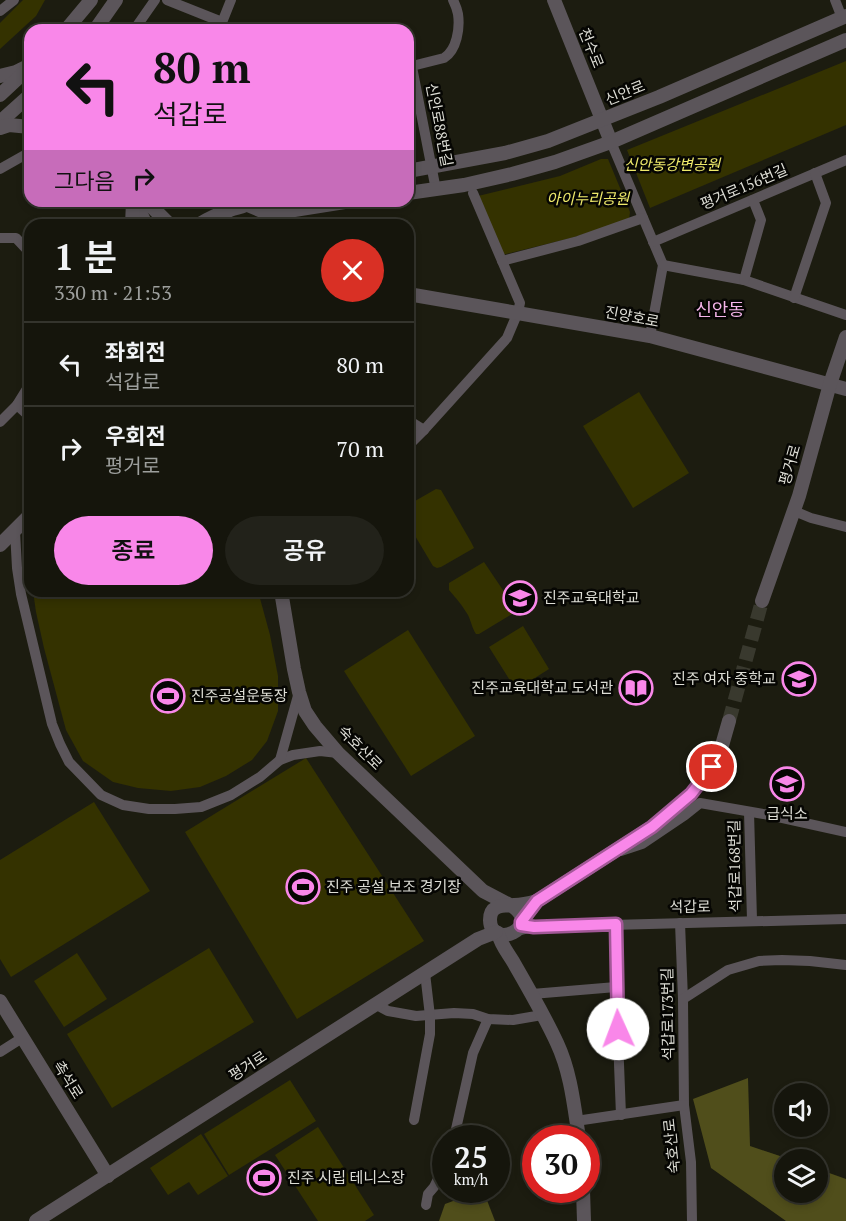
<!DOCTYPE html>
<html lang="ko">
<head>
<meta charset="utf-8">
<style>
	:root { --surface:#15150c; --page:#22221a; --text:#f1f3f6; --muted:#9d9f9d; --line:#34342d; --accent:#f987e9 }
	body { margin:0; font-family:"PT Serif","Noto Sans KR",serif; background:var(--page); color:var(--text); height:100vh; display:flex; flex-direction:column; font-size:22px; white-space:nowrap }
	* { box-sizing:border-box; margin:0 }
	p { font-size:20px; color:var(--muted) }
	.icon { flex:none; width:33px; height:33px; fill:none; stroke:currentColor; stroke-width:2; stroke-linecap:round; stroke-linejoin:round }
	.map { position:relative; flex:1; overflow:hidden }
	.details { position:absolute; left:24px; top:219px; width:390px; height:378px; display:flex; flex-direction:column; background:var(--surface); border-radius:18px; box-shadow:0 3px 9px #0003,0 0 0 2px var(--line) }
	.details>* { flex:none }
	.top-card { position:absolute; left:24px; top:24px; width:390px; height:183px; border-radius:18px; box-shadow:0 3px 9px #0003,0 0 0 2px var(--line); background:#f987e9; color:#111; overflow:hidden }
	.buttons { position:absolute; left:774px; top:1083px; display:grid; gap:12px }
	.buttons a { display:grid; place-items:center; width:54px; height:54px; border-radius:50%; background:var(--surface); box-shadow:0 3px 9px #0003,0 0 0 2px var(--line); font-size:30px }
	.speed { position:absolute; left:432px; top:1125px; display:flex; gap:12px; font-size:30px; font-weight:700; text-align:center }
	.speed>* { display:grid; place-content:center; width:78px; height:78px; border-radius:50%; background:var(--surface); box-shadow:0 3px 9px #0003,0 0 0 2px var(--line); line-height:1 }
	.speed small { font-size:15px; font-weight:400 }
	.speed .limit { border:9px solid #d22; background:#fff; color:#111 }
	.pin { position:absolute; display:grid; place-items:center; width:51px; height:51px; color:#fff; margin:-26px; border:3px solid #fff; border-radius:50%; box-shadow:0 2px 6px #0007 }
	.me { position:absolute; width:66px; margin:-33px; rotate:358deg; stroke-linejoin:round; filter:drop-shadow(0 0 4px #0008) }
	.turn { display:flex; align-items:center; gap:21px; height:126px; padding:0 30px; font-size:27px }
	.turn .icon { width:78px; height:78px; stroke-width:2.5 }
	.turn b { display:block; font-size:42px; line-height:51px }
	.then { display:flex; align-items:center; height:57px; padding:0 30px; background:#0003; gap:12px; font-size:22px }
	.round { display:grid; place-items:center; flex:none; width:63px; height:63px; border-radius:32px; background:var(--page) }
	.summary { display:flex; align-items:center; justify-content:space-between; height:102px; padding:0 30px }
	h1 { font-size:36px; font-weight:600; line-height:45px }
	.cta { display:flex; gap:12px; margin-top:auto; padding:12px 30px }
	.cta a { flex:1; height:69px; border-radius:36px; background:var(--accent); color:#111; font-size:24px; font-weight:600; line-height:69px; text-align:center }
	.cta a+a { background:var(--page); color:var(--text) }
	ul { padding:0; list-style:none }
	li { display:flex; align-items:center; gap:18px; height:84px; padding:0 30px; border-top:2px solid var(--line) }
	li div { flex:1 }
	li b { display:block; font-size:22px }
	li em { font-style:normal }
	.map>svg:first-child { display:block }
	.green { fill:#343200 }
	.forest { fill:#504e1b }
	.lines { fill:none; stroke-linecap:round; stroke-linejoin:round }
	.tertiary-tunnel { stroke:#39392e; stroke-width:14; stroke-dasharray:14 7; stroke-linecap:butt }
	.minor { stroke:#5b555a; stroke-width:10 }
	.tertiary { stroke:#5b555a; stroke-width:14 }
	.route-casing { stroke:#a25897; stroke-width:15 }
	.route { stroke:#f987e9; stroke-width:10 }
	.labels { text-anchor:middle; stroke-width:5; stroke-linejoin:round; paint-order:stroke }
	.street-label { font-size:15px; fill:#ddddd5; stroke:#060603 }
	.park-label { font-size:15px; font-style:italic; fill:#eee96b; stroke:#060603 }
	.poi-label { font-size:15px; fill:#ddddd5; stroke:#060603; text-anchor:start }
	.quarter-label { font-size:18px; fill:#f4b4e9; stroke:#060603 }
</style>
</head>
<body>
<div class="map">
<svg width="846" height="1221" viewBox="0 0 846 1221">
	<rect width="100%" height="100%" fill="#1c1c10"/>
	<g class="green">
		<polygon points="23,0 45,0 36,16 0,49 0,23"/>
		<polygon points="846,61 846,125 650,208 627,150"/>
		<polygon points="601,159 608,159 630,212 629,220 571,238 502,255 478,196 560,176"/>
		<polygon points="639,392 689,473 633,508 583,426"/>
		<polygon points="436,489 441,490 471,542 474,548 441,567 437,568 433,566 408,524 408,505"/>
		<path d="M484,562l33,49 -38,23h-3c-4,-6 -5,-13 -8,-19 -6,-10 -12,-17 -19,-25v-7z"/>
		<polygon points="33,591 258,591 270,635 278,676 278,711 267,741 252,760 226,776 200,787 171,791 138,788 113,782 83,761 66,730 44,648 36,612"/>
		<polygon points="523,626 549,669 516,690 489,647"/>
		<polygon points="408,630 475,736 411,776 344,671"/>
		<polygon points="306,758 424,941 297,1019 185,832"/>
		<polygon points="94,802 150,891 11,977 0,959 0,860"/>
		<polygon points="209,948 254,1022 112,1108 67,1034"/>
		<polygon points="77,953 107,999 64,1027 34,981"/>
		<polygon points="290,1080 316,1121 229,1175 204,1134"/>
		<polygon points="318,1127 374,1215 365,1221 318,1221 275,1155"/>
		<polygon points="201,1134 228,1176 198,1195 189,1182 168,1195 150,1168"/>
	</g>
	<g class="forest">
		<polygon points="748,1078 750,1146 789,1159 784,1160 784,1192 818,1192 818,1169 846,1179 846,1221 786,1221 711,1168 693,1099"/>
		<polygon points="483,1190 495,1221 439,1221 445,1204"/>
	</g>
	<g class="lines">
		<polyline class="tertiary-tunnel" points="729,721 762,601"/>
		<g class="minor">
			<polyline points="167,0 222,22"/>
			<polyline points="835,0 842,18"/>
			<polyline points="0,11 14,0"/>
			<polyline points="134,30 155,0"/>
			<polyline points="219,30 231,0"/>
			<path d="M408,67l36,-9c13,-8 16,-30 14,-44 -1,-5 -3,-10 -5,-14"/>
			<polyline points="412,67 436,190"/>
			<polyline points="611,142 663,265 650,336"/>
			<polyline points="0,169 30,152"/>
			<polyline points="0,238 16,238 30,253"/>
			<polyline points="653,242 846,160"/>
			<polyline points="502,261 578,241 643,218"/>
			<polyline points="663,265 744,280 846,315"/>
			<polyline points="744,280 761,220 753,200"/>
			<polyline points="794,298 826,203 815,173"/>
			<polyline points="17,405 30,417"/>
			<polyline points="408,420 424,430"/>
			<polyline points="0,422 17,405 30,384"/>
			<polyline points="408,446 424,430 507,338 518,312 520,303 473,193"/>
			<polyline points="794,511 811,518 846,527"/>
			<polyline points="15,531 17,568 21,594 52,724 60,744 69,762 101,795 123,805 149,809 175,809 201,807 231,795 260,777 280,760 293,755 320,751 338,753"/>
			<polyline points="280,760 299,692"/>
			<polyline points="749,812 752,920"/>
			<polyline points="621,851 642,844 685,815 700,803 769,815 846,832"/>
			<polyline points="680,923 683,999 684,1105 691,1162 692,1221"/>
			<polyline points="616,924 616,987 621,1115"/>
			<polyline points="517,931 534,927 846,919"/>
			<polyline points="532,994 616,987"/>
			<polyline points="683,999 728,970 759,961 782,960 810,961 846,965"/>
			<polyline points="375,1004 388,1011 416,1016 454,1013 473,1014 488,1019 513,1020 542,1015"/>
			<polyline points="0,1052 22,1038"/>
			<polyline points="414,1120 430,1034 430,1016 425,973"/>
			<polyline points="576,1121 684,1105"/>
			<polyline points="454,1138 473,1053 488,1019"/>
			<polyline points="426,1205 428,1194 434,1187 446,1163"/>
		</g>
		<g class="tertiary">
			<polyline points="554,0 611,142"/>
			<polyline points="66,30 91,0"/>
			<polyline points="95,30 116,0"/>
			<polyline points="0,76 16,72 26,67"/>
			<polyline points="0,95 30,67"/>
			<polyline points="0,122 30,95"/>
			<polyline points="0,128 9,125 30,127"/>
			<polyline points="408,171 505,153 548,141 659,97 846,16"/>
			<polyline points="408,193 464,185 512,174 555,162 611,142 846,40"/>
			<polyline points="135,201 146,225"/>
			<polyline points="146,201 170,225"/>
			<polyline points="248,205 269,214 351,201"/>
			<polyline points="132,225 133,201"/>
			<path d="M198,225c10,-6 20,-11 32,-15 8,-3 16,-3 22,-9"/>
			<polyline points="408,294 650,336 846,389"/>
			<polyline points="0,545 30,515"/>
			<polyline points="281,591 294,669 299,692 305,711 315,726 338,753 483,891 508,904"/>
			<polyline points="762,601 799,496 830,384 846,337"/>
			<path d="M512,906c31,21 -21,45 -22,14 0,-16 13,-14 24,-15 8,0 16,-2 23,-4"/>
			<polyline points="521,922 537,901 652,827 691,794 712,767 721,749 729,721"/>
			<path d="M498,933c3,13 11,21 17,32 15,26 30,52 42,78 14,30 17,63 22,95"/>
			<polyline points="0,1001 108,1176"/>
			<polyline points="583,1190 584,1221"/>
			<polyline points="36,1221 478,939 496,932"/>
		</g>
	</g>
	<g class="lines">
		<g class="route-casing">
			<polyline id="route" points="618,1029 616,924 534,927 521,925 521,922 537,901 652,827 691,794 712,767"/>
		</g>
		<use href="#route" class="route"/>
	</g>
	<defs>
		<g id="university-ring" transform="scale(1.725)"><circle r="9.5" fill="#060603" stroke="#f987e9" stroke-width="1.5"/><path d="M0-5L7-2L0 1L-7-2ZM-4 1L0 2.5L4 1V4Q0 6-4 4Z" fill="#f987e9"/></g>
		<g id="school-ring" transform="scale(1.725)"><circle r="9.5" fill="#060603" stroke="#f987e9" stroke-width="1.5"/><path d="M0-5L7-2L0 1L-7-2ZM-4 1L0 2.5L4 1V4Q0 6-4 4Z" fill="#f987e9"/></g>
		<g id="library-ring" transform="scale(1.725)"><circle r="9.5" fill="#060603" stroke="#f987e9" stroke-width="1.5"/><path d="M-6-4Q-3-5.5-.7-3.5V5Q-3 3-6 4ZM6-4Q3-5.5 .7-3.5V5Q3 3 6 4Z" fill="#f987e9"/></g>
		<g id="stadium-ring" transform="scale(1.725)"><circle r="9.5" fill="#060603" stroke="#f987e9" stroke-width="1.5"/><path d="M0-5a6.5 5 0 1 0 0 10a6.5 5 0 1 0 0-10ZM-3.5-1.8h7v3.6h-7Z" fill="#f987e9"/></g>
	</defs>
	<g fill-rule="evenodd">
		<use href="#university-ring" x="520" y="598"/>
		<use href="#school-ring" x="799" y="679"/>
		<use href="#library-ring" x="636" y="688"/>
		<use href="#stadium-ring" x="168" y="696"/>
		<use href="#school-ring" x="787" y="784"/>
		<use href="#stadium-ring" x="303" y="887"/>
		<use href="#stadium-ring" x="264" y="1178"/>
	</g>
	<g class="labels">
		<g class="street-label">
			<text transform="translate(591 48) rotate(68)" y="5">천수로</text>
			<text transform="translate(625 93) rotate(-22)" y="5">신안로</text>
			<text transform="translate(439 125) rotate(79)" y="5">신안로88번길</text>
			<text transform="translate(744 187) rotate(-23)" y="5">평거로156번길</text>
			<text transform="translate(632 317) rotate(11)" y="5">진양호로</text>
			<text transform="translate(790 465) rotate(-74)" y="5">평거로</text>
			<text transform="translate(360 748) rotate(45)" y="5">숙호산로</text>
			<text transform="translate(735 866) rotate(-91)" y="5">석갑로168번길</text>
			<text transform="translate(690 907) rotate(-1)" y="5">석갑로</text>
			<text transform="translate(668 1014) rotate(-91)" y="5">석갑로173번길</text>
			<text transform="translate(248 1066) rotate(-33)" y="5">평거로</text>
			<text transform="translate(68 1080) rotate(58)" y="5">촉석로</text>
			<text transform="translate(672 1146) rotate(-96)" y="5">숙호산로</text>
		</g>
		<g class="park-label">
			<text x="672" y="170">신안동강변공원</text>
			<text x="588" y="204">아이누리공원</text>
		</g>
		<g class="poi-label">
			<text x="543" y="603">진주교육대학교</text>
			<text x="776" y="684" text-anchor="end">진주 여자 중학교</text>
			<text x="613" y="693" text-anchor="end">진주교육대학교 도서관</text>
			<text x="191" y="701">진주공설운동장</text>
			<text x="787" y="819" text-anchor="middle">급식소</text>
			<text x="326" y="892">진주 공설 보조 경기장</text>
			<text x="287" y="1183">진주 시립 테니스장</text>
		</g>
		<g class="quarter-label">
			<text x="720" y="316">신안동</text>
		</g>
	</g>
</svg>
<div class="buttons">
<a><svg class="icon" aria-label="sound" viewBox="0 0 24 24"><path d="M4 9h4l5-4v14l-5-4H4zM17 9q2 3 0 6"/></svg></a>
<a><svg class="icon" aria-label="layers" viewBox="0 0 24 24"><path d="M12 4l9 5-9 5-9-5zM3 14l9 5 9-5"/></svg></a>
</div>
<div class="speed"><div>25<small>km/h</small></div><div class="limit">30</div></div>
<div class="pin" style="left:712px;top:767px;background:#d93025"><svg class="icon" aria-label="arrive" viewBox="0 0 24 24"><path d="M6 21V4h12l-3 4 3 4H6"/></svg></div>
<svg class="me" style="left:618px;top:1029px" viewBox="-20 -20 40 40"><circle r="19" fill="#fff"/><path d="M0-13L10 11 0 6-10 11z" fill="#f987e9"/></svg>
<div class="top-card">
<div class="turn"><svg class="icon" aria-label="left" viewBox="0 0 24 24"><path d="M17 20v-9H6M10 6l-5 5 5 5"/></svg><div><b>80 m</b>석갑로</div></div>
<div class="then">그다음<svg class="icon" aria-label="right" viewBox="0 0 24 24"><path d="M7 20v-9h11M14 6l5 5-5 5"/></svg></div>
</div>
<section class="details">
<div class="summary"><div><h1>1 분</h1><p>330 m · 21:53</p></div><a class="round" style="background:#d93025;color:#fff"><svg class="icon" aria-label="close" viewBox="0 0 24 24"><path d="M6 6l12 12M18 6L6 18"/></svg></a></div>
<ul>
<li><svg class="icon" aria-label="left" viewBox="0 0 24 24"><path d="M17 20v-9H6M10 6l-5 5 5 5"/></svg><div><b>좌회전</b><p>석갑로</p></div><em>80 m</em></li>
<li><svg class="icon" aria-label="right" viewBox="0 0 24 24"><path d="M7 20v-9h11M14 6l5 5-5 5"/></svg><div><b>우회전</b><p>평거로</p></div><em>70 m</em></li>
</ul>
<div class="cta"><a>종료</a><a>공유</a></div>
</section>
</div>
</body>
</html>
